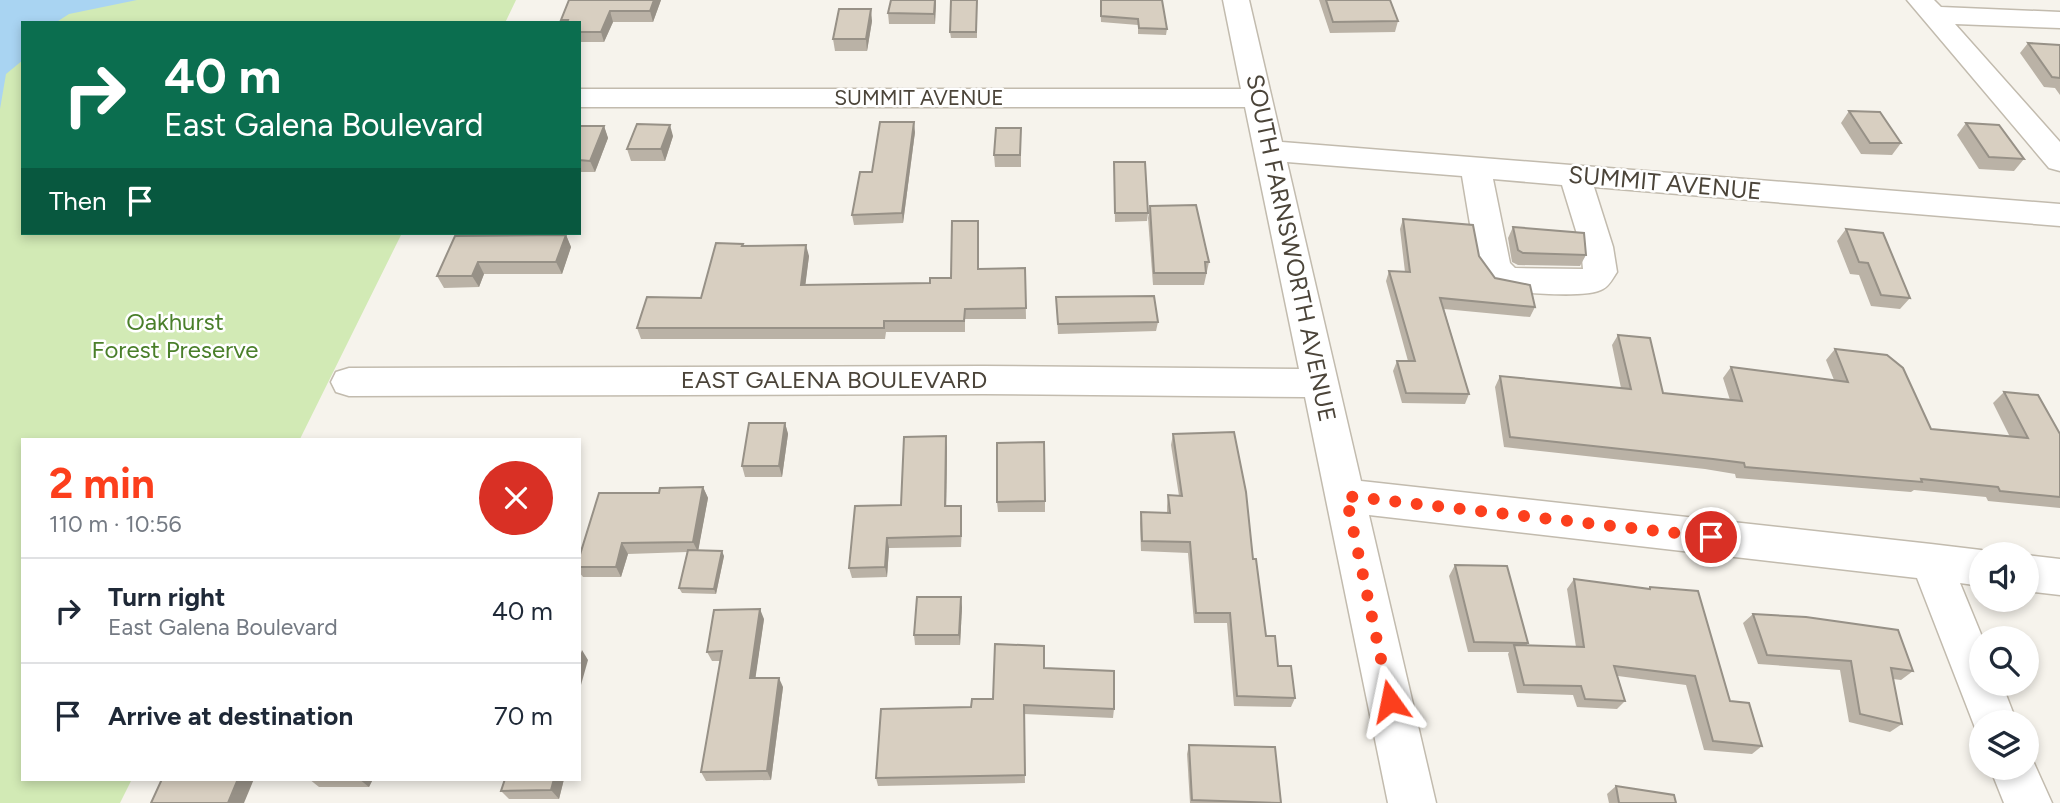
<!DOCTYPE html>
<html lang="en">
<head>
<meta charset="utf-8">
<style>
	:root { --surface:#fff; --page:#f6f6f7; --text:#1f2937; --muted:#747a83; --line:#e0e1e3; --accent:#fc3f1d }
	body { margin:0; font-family:Figtree,sans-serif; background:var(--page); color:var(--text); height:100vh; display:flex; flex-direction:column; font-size:26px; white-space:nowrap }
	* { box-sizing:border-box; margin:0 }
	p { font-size:23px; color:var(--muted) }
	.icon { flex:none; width:38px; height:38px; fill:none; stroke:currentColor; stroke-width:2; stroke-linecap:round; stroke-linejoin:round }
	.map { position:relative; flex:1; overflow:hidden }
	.panel { position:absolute; left:21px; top:438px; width:560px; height:343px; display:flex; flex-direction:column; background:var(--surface); border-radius:0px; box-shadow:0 4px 10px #0003 }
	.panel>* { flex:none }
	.guide { position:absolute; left:21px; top:21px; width:560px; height:214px; border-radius:0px; box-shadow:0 4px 10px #0003; background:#0b6e4f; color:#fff; overflow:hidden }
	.fabs { position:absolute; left:1969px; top:542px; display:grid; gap:14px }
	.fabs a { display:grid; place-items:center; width:70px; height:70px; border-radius:50%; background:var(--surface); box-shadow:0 4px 10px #0003; font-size:35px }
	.pin { position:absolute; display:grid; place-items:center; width:60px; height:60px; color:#fff; margin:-30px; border:4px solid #fff; border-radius:50%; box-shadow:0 2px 7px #0007 }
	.me { position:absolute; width:77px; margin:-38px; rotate:348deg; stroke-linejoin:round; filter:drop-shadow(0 0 5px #0008) }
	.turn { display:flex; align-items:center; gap:24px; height:147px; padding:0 28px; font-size:32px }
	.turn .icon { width:91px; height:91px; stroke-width:2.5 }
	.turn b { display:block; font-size:49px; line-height:60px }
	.then { display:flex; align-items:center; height:66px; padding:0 28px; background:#0003; gap:14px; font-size:26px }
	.round { display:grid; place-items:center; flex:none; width:74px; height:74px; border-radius:37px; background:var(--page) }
	.headline { display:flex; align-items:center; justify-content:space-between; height:119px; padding:0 28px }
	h1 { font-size:42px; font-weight:700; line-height:52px; color:var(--accent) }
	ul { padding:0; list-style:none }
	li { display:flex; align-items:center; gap:21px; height:105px; padding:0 28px; border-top:2px solid var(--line) }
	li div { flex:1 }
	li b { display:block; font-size:26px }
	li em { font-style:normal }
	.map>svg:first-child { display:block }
	.green { fill:#d2eab5 }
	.water { fill:#a9d4f2 }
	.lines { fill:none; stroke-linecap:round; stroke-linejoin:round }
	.minor-casing { stroke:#c2bbae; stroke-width:3 }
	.minor { fill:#fff; fill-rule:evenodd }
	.wall { fill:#bab2a6 }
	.shaded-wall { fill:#979187 }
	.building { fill:#d8cfc1; stroke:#979187; stroke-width:2 }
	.route { stroke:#fc3f1d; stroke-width:12; stroke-dasharray:0 21.6 }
	.labels { text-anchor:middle; stroke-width:5; stroke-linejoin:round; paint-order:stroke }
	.far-street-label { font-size:21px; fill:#4b4439; stroke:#fff }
	.street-label { font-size:24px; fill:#4b4439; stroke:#fff }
	.park-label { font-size:24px; fill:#4a7f2a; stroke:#fff }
</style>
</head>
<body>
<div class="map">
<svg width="2060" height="803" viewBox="0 0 2060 803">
	<rect width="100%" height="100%" fill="#f6f3ec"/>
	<polygon class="green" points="0,0 516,0 505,23 23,23 23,233 402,233 300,439 23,439 23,779 132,779 120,803 0,803"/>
	<polygon class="water" points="0,0 137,0 69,14 55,23 23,23 23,60 6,74 0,109"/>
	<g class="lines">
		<g class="minor-casing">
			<g id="minor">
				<path d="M1223,0h26l33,142 778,62v22l-466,-39 19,60 4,25c-4,6 -8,14 -14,17 -16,10 -91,4 -110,-2l-16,-21 -15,-90 -175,-14 74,319 570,63 50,6 13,5h-13v31l-21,-3 23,56 -2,45h21l15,39h-36v16l-2,-1 -62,-160 -548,-63 67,288h-48l-83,-406 -322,-3 -634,2 -13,-4 -5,-10 5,-10 13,-4 634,-2 316,3 -54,-262h-666v-18h662zM1493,179l69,6 19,62 2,22 -68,-1 -5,-5z"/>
				<polygon points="1907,0 1934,0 1941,7 2060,12 2060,28 1955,24 2060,142 2060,171 2049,168"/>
				<polygon points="2026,555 2060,559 2060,595 2026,591"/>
				<polygon points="2026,751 2029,752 2052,803 2004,803 1990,768 2026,768"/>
			</g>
		</g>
		<use href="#minor" class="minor"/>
	</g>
	<g class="wall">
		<polygon points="569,0 661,0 653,22 613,22 604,42 579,42 579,23 562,23 561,20"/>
		<polygon points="936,0 935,24 889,24 888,13"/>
		<polygon points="977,0 977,38 951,38 950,32"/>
		<polygon points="1100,0 1167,29 1166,35 1138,34 1138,25 1101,22"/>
		<polygon points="1319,0 1390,0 1398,21 1395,32 1330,33"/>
		<polygon points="872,21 867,51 835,51 833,39"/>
		<polygon points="2028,43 2060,45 2060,95 2055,88 2044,87 2020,53"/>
		<polygon points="1849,111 1901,143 1892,155 1861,154 1841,123"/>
		<polygon points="1966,123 2024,159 2014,171 1979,169 1957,135"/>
		<polygon points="579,126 604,126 608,138 595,172 579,172"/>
		<polygon points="1021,128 1021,167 995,167 994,155"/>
		<polygon points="915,132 903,223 854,225 852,215 872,172"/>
		<polygon points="673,136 665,161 631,161 627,149"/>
		<polygon points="1114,162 1148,213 1147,221 1115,222"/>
		<polygon points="1150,206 1209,262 1204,285 1153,285 1148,218"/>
		<polygon points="1403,219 1479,256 1495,278 1535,307 1530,317 1444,309 1469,394 1465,404 1402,403 1393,371 1397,361 1408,361 1386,281 1389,271 1405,272 1400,229"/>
		<polygon points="978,221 978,269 1025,268 1026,319 965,319 965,332 886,332 885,339 641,339 637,328 701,298 744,246 809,256 805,285 930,283 951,278"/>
		<polygon points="1513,227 1586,255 1580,266 1518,265 1512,262 1508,238"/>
		<polygon points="1846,229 1910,298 1900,309 1871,306 1859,275 1850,274 1837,241"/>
		<polygon points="566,235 571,247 562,274 484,274 479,287 444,288 437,276 455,236"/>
		<polygon points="1056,297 1158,322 1156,331 1058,334"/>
		<polygon points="1618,335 1663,393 1730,400 1723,378 1731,367 1834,380 1826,360 1835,349 1931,429 2010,437 1993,403 2004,392 2060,434 2060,508 1988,501 1986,497 1914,490 1911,492 1736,478 1735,474 1705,469 1504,447 1495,387 1500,376 1621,388 1612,345"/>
		<polygon points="785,423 788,434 782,477 745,477 742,466"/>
		<polygon points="1173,434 1253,559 1266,636 1278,666 1295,698 1291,707 1234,706 1227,623 1194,623 1188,553 1141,551 1140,523 1141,512 1167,513 1167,506 1168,495 1179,496 1171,445"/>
		<polygon points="947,447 946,506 961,506 961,547 889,548 887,577 852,578 849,568 901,505"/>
		<polygon points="703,487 708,498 698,550 724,556 716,594 682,593 679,588 687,552 628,554 621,577 583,577 579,572 579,558"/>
		<polygon points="1045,501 1045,512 998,512 997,502"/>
		<polygon points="1455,565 1528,643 1526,646 1576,647 1567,589 1574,579 1648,589 1650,587 1762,746 1752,754 1704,750 1686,685 1618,676 1625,701 1617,709 1577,707 1573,695 1517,693 1508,654 1509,652 1468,652 1449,576"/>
		<polygon points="962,607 960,645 915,645 914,635"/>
		<polygon points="1753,614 1913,671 1901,680 1893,679 1902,724 1890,732 1849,722 1840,670 1758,664 1743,623"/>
		<polygon points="764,619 755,678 783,687 771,780 706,781 701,772 720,661 712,661 707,652"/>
		<polygon points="1044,668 1114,709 1113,718 1024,714 1025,783 878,786 876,778 971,707 993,699"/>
		<polygon points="1189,745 1281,803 1190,803 1187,754"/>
		<polygon points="309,779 373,779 369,787 319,787"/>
		<polygon points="564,779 559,799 509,799 501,791"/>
		<polygon points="1616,786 1676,803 1609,803 1607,794"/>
	</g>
	<g class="shaded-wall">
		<polygon points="654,0 661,0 653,22 650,11"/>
		<polygon points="935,0 936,0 935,24 934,14"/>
		<polygon points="871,9 872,21 867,51 866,39"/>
		<polygon points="610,11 613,22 604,42 601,32"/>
		<polygon points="914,122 915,132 903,223 902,213"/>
		<polygon points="670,125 673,136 665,161 661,149"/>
		<polygon points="604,126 608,138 595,172 590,161"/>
		<polygon points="566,235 571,247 562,274 556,262"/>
		<polygon points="806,245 809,256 804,296 801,285"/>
		<polygon points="478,262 484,274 479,287 472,276"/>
		<polygon points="785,423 788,434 782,477 779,466"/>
		<polygon points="946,436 947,447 946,517 945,506"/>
		<polygon points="703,487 708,498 698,552 693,542"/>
		<polygon points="961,506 962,516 961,547"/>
		<polygon points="887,538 889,548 887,577 885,567"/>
		<polygon points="622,543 628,554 621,577 616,567"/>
		<polygon points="722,551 724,556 716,594 714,589"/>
		<polygon points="961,597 962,607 960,645 959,635"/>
		<polygon points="760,609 764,619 754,688 750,678"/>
		<polygon points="582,650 588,660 579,692 579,659"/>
		<polygon points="779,678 783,687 771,780 767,771"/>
		<polygon points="238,779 254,779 244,803 228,803"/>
		<polygon points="359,779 373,779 369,787"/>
		<polygon points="554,779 564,779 559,799 551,790"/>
	</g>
	<g class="building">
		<polygon points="569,0 654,0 650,11 610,11 601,32 579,32 579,23 567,23 568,20 561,20"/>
		<polygon points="891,0 935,0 934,14 888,13"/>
		<polygon points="951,0 977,0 976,32 950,32"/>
		<polygon points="1101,0 1162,0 1167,29 1139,28 1138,19 1101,16"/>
		<polygon points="1326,0 1390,0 1398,21 1333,22"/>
		<polygon points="839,9 871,9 866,39 833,39"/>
		<polygon points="2028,43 2060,45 2060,78 2052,77"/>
		<polygon points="1849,111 1880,112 1901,143 1870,143"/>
		<polygon points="880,122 914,122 902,213 852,215 860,172 872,172"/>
		<polygon points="1966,123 1999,125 2024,159 1989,157"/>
		<polygon points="637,124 670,125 661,149 627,149"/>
		<polygon points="579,126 604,126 590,161 579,160"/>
		<polygon points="996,128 1021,128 1020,155 994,155"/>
		<polygon points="1114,162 1145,162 1148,213 1115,213"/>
		<polygon points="1196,205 1209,262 1205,262 1206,273 1154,273 1150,206"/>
		<polygon points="1403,219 1473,225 1479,256 1495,278 1530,285 1535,307 1440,298 1469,394 1406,393 1397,361 1415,361 1389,271 1410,272"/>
		<polygon points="952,221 978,221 978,269 1025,268 1026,308 965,309 964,321 884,321 884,328 637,328 647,297 701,298 716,243 743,244 742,246 806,245 801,285 930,283 930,278 951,278"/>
		<polygon points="1513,227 1584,233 1586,255 1523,253 1518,250"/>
		<polygon points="1846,229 1883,233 1910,298 1881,295 1868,263 1859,262"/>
		<polygon points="566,235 556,262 478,262 472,276 437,276 455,236"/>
		<polygon points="1154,296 1158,322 1058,324 1056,297"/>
		<polygon points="1618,335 1650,338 1663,393 1742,401 1731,367 1848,382 1835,349 1887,355 1903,368 1931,429 2028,438 2004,392 2038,395 2060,434 2060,497 2000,491 1998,487 1921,479 1922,482 1745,467 1744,463 1713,459 1510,437 1500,376 1631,389"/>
		<polygon points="749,423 785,423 779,466 742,466"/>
		<polygon points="1234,432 1246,492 1253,559 1256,559 1266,636 1275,636 1278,666 1291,666 1295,698 1237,696 1230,613 1196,613 1190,542 1142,541 1141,512 1170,513 1168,495 1182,496 1173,434"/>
		<polygon points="946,436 945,506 961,506 961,536 887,538 885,567 849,568 855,506 901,505 904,437"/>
		<polygon points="1044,442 1045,501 997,502 997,443"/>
		<polygon points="703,487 693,542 622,543 616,567 579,567 579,558 599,493 659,493 660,488"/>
		<polygon points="688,550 722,551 714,589 679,588"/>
		<polygon points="1455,565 1507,566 1528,643 1474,642"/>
		<polygon points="1574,579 1650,589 1650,587 1698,591 1730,701 1749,703 1762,746 1713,741 1695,676 1614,666 1625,701 1585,699 1581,686 1524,685 1514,645 1584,647"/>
		<polygon points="917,597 961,597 959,635 914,635"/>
		<polygon points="760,609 750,678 779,678 767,771 701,772 722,651 707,652 714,610"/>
		<polygon points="1753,614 1806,617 1898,630 1913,671 1891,668 1902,724 1860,714 1851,661 1767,655"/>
		<polygon points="995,644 1044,646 1044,668 1114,671 1114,709 1024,705 1025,775 876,778 881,709 971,707 972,699 993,699"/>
		<polygon points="1189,745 1275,747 1281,803 1192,800"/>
		<polygon points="162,779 238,779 228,803 151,803"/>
		<polygon points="505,779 554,779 551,790 501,791"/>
		<polygon points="1616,786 1674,795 1676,803 1619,803"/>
	</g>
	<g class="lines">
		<polyline class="route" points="1390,701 1346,496 1711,537"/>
	</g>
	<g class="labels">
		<g class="far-street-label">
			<text x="919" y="105">SUMMIT AVENUE</text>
		</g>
		<g class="street-label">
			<text transform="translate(1665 183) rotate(5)" y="8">SUMMIT AVENUE</text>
			<text transform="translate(1291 248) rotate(78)" y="8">SOUTH FARNSWORTH AVENUE</text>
			<text x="834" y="388">EAST GALENA BOULEVARD</text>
		</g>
		<g class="park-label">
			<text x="175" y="330">Oakhurst<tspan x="175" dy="28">Forest Preserve</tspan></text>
		</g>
	</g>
</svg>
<div class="fabs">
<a><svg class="icon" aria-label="sound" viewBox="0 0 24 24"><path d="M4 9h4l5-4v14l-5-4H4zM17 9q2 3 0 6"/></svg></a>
<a><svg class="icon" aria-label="search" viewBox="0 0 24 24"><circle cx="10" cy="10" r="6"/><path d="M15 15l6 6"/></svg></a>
<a><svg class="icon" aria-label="layers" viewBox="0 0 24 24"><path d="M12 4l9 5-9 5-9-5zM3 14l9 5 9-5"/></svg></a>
</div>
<div class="pin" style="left:1711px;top:537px;background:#d93025"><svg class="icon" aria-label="arrive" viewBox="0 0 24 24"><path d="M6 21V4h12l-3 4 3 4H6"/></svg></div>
<svg class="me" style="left:1390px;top:701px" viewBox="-20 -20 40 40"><path d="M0-17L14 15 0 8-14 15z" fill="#fc3f1d" stroke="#fff" stroke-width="4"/></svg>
<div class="guide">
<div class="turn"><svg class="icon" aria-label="right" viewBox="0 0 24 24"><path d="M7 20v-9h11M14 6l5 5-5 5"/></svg><div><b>40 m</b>East Galena Boulevard</div></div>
<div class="then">Then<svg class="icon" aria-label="arrive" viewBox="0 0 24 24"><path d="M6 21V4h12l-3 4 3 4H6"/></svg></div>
</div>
<section class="panel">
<div class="headline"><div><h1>2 min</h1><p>110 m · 10:56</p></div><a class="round" style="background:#d93025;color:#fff"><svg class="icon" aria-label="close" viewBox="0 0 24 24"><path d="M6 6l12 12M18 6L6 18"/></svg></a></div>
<ul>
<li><svg class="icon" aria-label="right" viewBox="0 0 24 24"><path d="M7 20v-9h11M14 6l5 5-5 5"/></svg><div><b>Turn right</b><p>East Galena Boulevard</p></div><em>40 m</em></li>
<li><svg class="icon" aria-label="arrive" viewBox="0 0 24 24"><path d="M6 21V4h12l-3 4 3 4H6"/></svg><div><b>Arrive at destination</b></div><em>70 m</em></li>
</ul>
</section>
</div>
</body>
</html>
